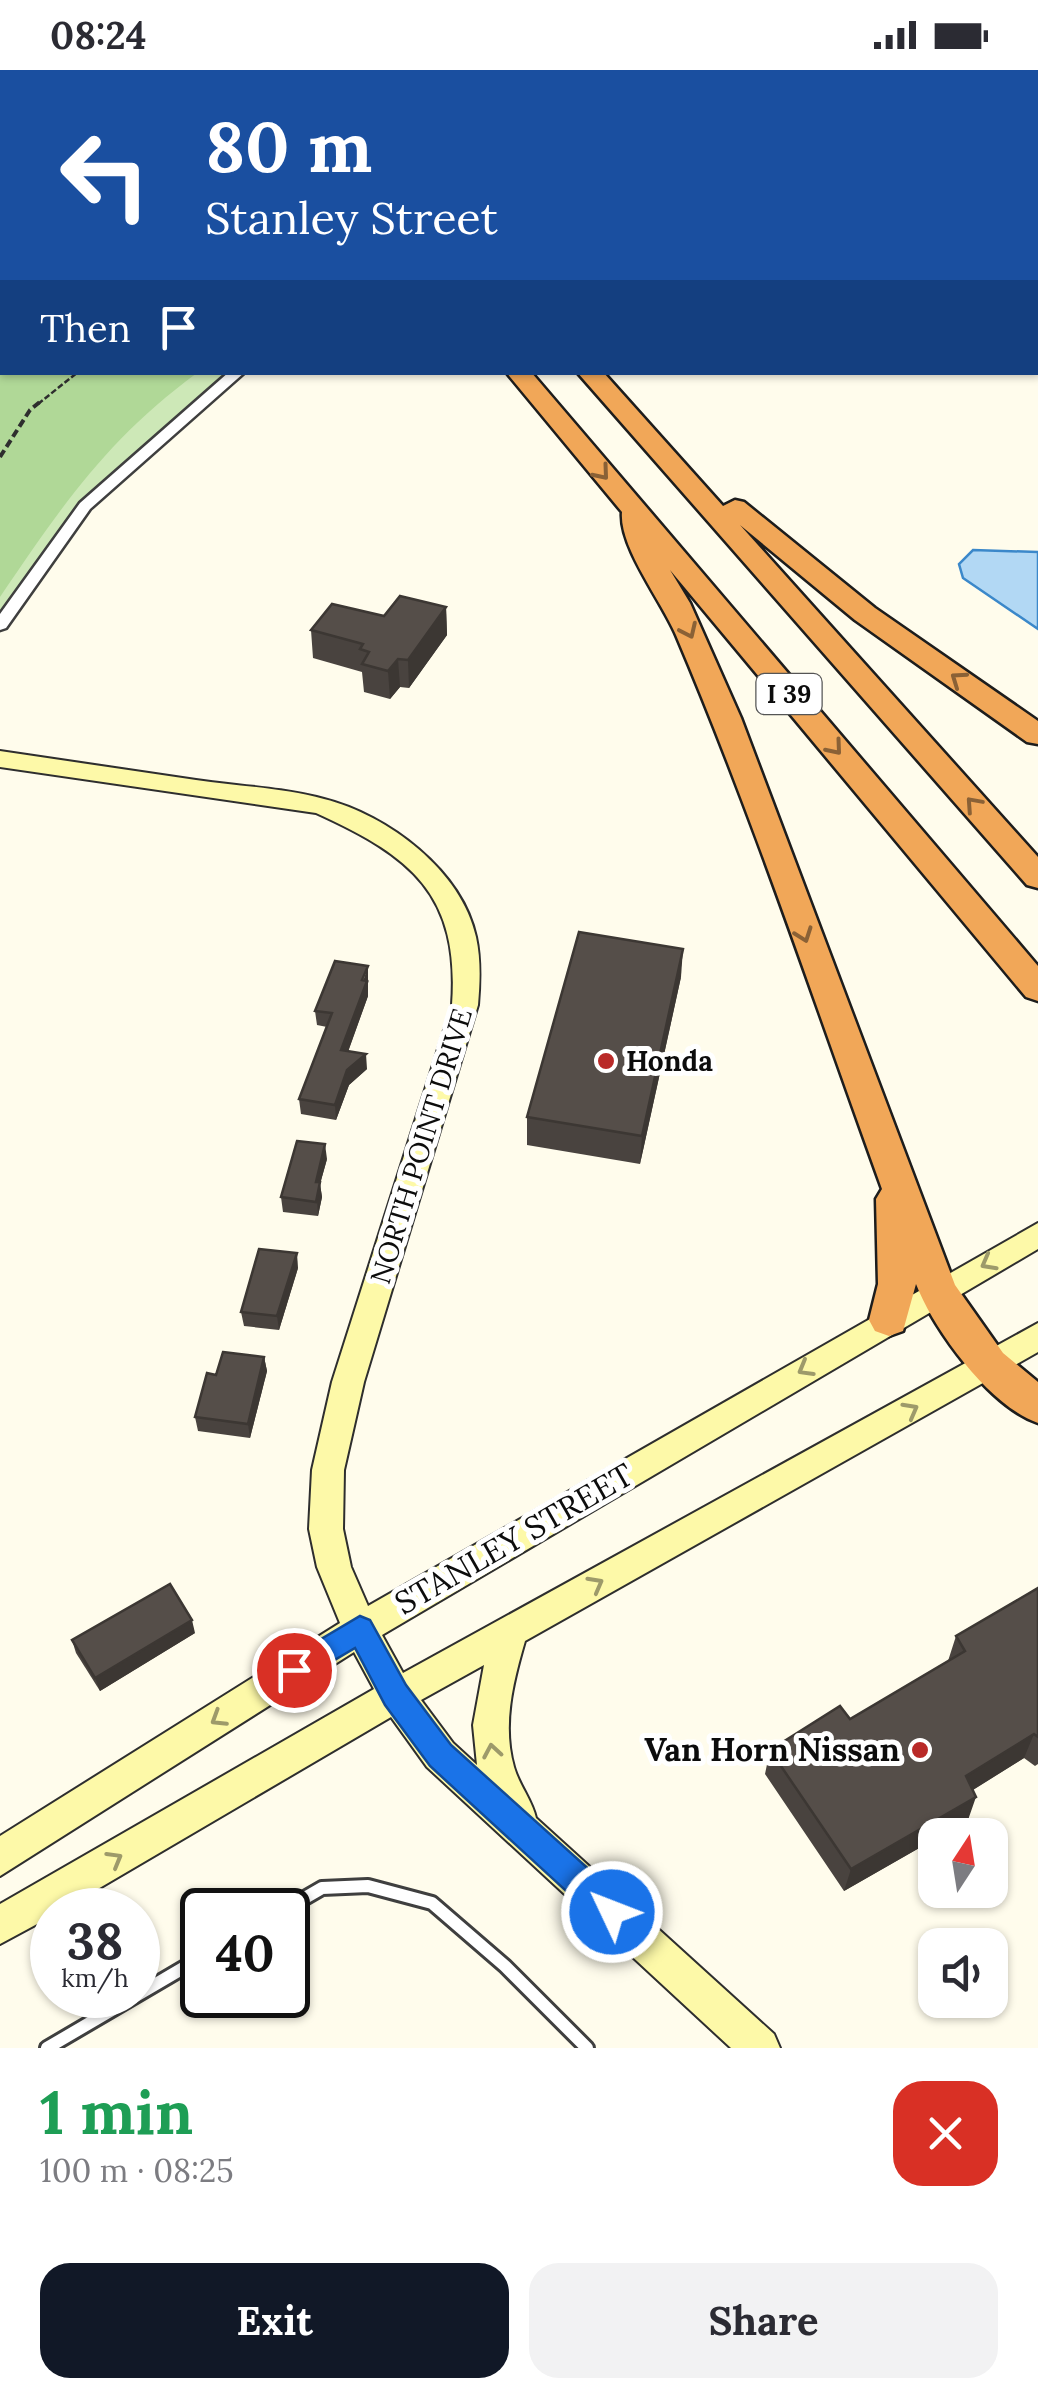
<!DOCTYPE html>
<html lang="en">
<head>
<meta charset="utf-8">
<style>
	:root { --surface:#fff; --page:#f2f2f3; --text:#2b2b33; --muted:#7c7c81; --accent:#111827 }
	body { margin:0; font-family:Lora,serif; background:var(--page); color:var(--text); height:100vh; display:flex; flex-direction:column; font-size:38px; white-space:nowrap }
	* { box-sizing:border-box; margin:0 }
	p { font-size:32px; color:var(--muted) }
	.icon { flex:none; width:55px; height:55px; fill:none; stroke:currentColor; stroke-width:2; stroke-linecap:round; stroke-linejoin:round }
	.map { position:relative; height:1978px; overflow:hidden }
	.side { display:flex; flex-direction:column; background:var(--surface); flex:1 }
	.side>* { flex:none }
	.hud { position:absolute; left:0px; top:0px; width:1040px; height:305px; box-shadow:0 2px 8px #0004; background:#1a4fa0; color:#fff; overflow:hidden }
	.needle { width:65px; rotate:12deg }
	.controls { position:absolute; left:918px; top:1748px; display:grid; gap:20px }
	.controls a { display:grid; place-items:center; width:90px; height:90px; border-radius:20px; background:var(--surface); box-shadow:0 2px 8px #0004; font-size:50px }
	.speed { position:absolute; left:30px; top:1818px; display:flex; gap:20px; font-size:50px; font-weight:700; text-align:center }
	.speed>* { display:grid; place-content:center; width:130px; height:130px; border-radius:50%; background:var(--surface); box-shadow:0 2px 8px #0004; line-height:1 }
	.speed small { font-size:25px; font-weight:400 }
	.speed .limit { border:5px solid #111; border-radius:15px; background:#fff; color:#111 }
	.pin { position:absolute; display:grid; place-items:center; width:85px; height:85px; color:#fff; margin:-42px; border:5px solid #fff; border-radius:50%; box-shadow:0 2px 10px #0007 }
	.me { position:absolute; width:110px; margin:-55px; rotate:313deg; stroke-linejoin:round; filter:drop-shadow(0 0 8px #0008) }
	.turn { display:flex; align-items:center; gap:35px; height:210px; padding:0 40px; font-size:45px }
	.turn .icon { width:130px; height:130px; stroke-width:2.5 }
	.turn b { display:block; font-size:70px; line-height:85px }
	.then { display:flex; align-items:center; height:95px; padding:0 40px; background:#0003; gap:20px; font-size:38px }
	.round { display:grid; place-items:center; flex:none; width:105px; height:105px; border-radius:30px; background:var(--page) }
	.head { display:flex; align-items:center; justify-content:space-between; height:170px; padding:0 40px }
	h1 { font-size:60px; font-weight:700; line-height:75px; color:#1e9e55 }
	.cta { display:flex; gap:20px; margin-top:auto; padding:20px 40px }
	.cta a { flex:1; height:115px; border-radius:30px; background:var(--accent); color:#fff; font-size:40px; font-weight:700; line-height:115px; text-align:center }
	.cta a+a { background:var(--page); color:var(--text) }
	.status { display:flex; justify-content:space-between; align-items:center; height:70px; padding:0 50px; background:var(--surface); direction:ltr }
	.status svg { height:28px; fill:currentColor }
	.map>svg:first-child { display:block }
	.green { fill:#cde8b7 }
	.forest { fill:#b0d897 }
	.water { fill:#b2d8f4; stroke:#3b88ca; stroke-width:2.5 }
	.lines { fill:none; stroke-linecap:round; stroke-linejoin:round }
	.lane-casing { stroke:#3f3f3f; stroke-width:18 }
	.street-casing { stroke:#3f3f3f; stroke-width:5 }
	.secondary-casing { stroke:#2e2e2e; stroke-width:4 }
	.highway-casing { stroke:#1d1d1d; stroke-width:5 }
	.path-far1 { stroke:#2e2e2e; stroke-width:2.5; stroke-dasharray:6 2.5; stroke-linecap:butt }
	.path { stroke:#2e2e2e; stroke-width:4; stroke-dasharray:8 4; stroke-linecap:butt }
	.lane { stroke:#fff; stroke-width:12 }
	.street { fill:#fff; fill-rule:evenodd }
	.secondary { fill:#fdf9a8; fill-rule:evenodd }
	.highway { fill:#f1a758; fill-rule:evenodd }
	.wall { fill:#49433f }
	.shaded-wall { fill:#3c3733 }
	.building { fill:#554e49; stroke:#3c3733; stroke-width:2.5 }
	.oneway { stroke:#8a6136 }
	.oneway2 { stroke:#9d9a6a }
	.route { fill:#1a73e8; stroke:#114b97; stroke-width:2.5 }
	.poi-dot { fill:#b92a28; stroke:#fff; stroke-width:4 }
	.labels { text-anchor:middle; stroke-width:10; stroke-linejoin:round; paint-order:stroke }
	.shield { fill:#fff; stroke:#555; stroke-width:2.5 }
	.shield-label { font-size:25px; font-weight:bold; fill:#0c0c0c }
	.poi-label { font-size:28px; font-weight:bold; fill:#0c0c0c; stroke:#fff; text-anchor:start }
	.street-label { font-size:28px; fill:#0c0c0c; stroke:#fff }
	.near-street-label { font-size:32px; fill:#0c0c0c; stroke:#fff }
	.near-poi-label { font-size:32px; font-weight:bold; fill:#0c0c0c; stroke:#fff; text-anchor:end }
</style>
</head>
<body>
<div class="status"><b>08:24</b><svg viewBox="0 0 49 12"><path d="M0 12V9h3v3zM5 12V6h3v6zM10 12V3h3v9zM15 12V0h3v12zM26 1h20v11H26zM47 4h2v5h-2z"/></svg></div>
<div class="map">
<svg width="1038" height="1978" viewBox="0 0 1038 1978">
	<rect width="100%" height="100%" fill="#fffcec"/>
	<polygon class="green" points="0,0 187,2 2,2 2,302 232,303 85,436 0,555"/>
	<g class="forest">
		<polygon points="351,0 1038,0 1038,91 1038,2"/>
		<path d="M0,220l2,82 195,1c-90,66 -136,134 -197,224z"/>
	</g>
	<polygon class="water" points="973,480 1038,482 1038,559 963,508 959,494"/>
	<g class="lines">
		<g class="lane-casing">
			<g id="lane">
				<polyline points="284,1840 322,1818 368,1816 432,1833 505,1896 587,1978"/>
				<polyline points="47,1978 202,1887"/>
			</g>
		</g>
		<g class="street-casing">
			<polygon id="street" points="229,302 245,302 90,439 6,558 0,560 0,544 80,433"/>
		</g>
		<g class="secondary-casing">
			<path id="secondary" d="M0,681c65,10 131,19 196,29 42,6 87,8 128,19 64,16 138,72 152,138 5,23 4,45 2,68l-114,377 -20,88 -1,59 8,38 17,39 670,-383v26l-656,386 21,38 635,-350v29l-513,289c-12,41 -23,84 -11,126 5,18 18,33 22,51l238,216 6,14h-49l-304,-281 -36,-50 -329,193h-10v6l-52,28v-40l374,-215 -20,-37 -354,224v-40l340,-213 -23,-56 -8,-38 3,-59 20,-88 120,-377c8,-111 -41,-149 -136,-192l-316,-46zM484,1595l-11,60 4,40 -24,-22 -32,-43z"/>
		</g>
		<g class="highway-casing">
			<g id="highway">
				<polygon points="205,0 227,0 229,2 207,2"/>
				<polygon points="270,0 292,0 294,2 272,2"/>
				<path d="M506,302h25l507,594v35l-12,-4 -356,-427 20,33 51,115 214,567 48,68 35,29v41c-47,-16 -104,-92 -122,-139l-13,47 -14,5 -14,-5 -6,-11 9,-36 -2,-85 6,-10c-67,-185 -129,-373 -206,-554 -15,-35 -57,-88 -54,-123z"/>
				<polygon points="577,302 603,302 723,436 735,430 744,432 875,538 1038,651 1038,674 1027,672 855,550 740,455 1038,787 1038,818 1027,815"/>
			</g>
		</g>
		<g class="path-far1">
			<polyline points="95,0 104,2"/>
			<polyline points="38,334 78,302"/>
		</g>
		<polyline class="path" points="0,387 30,340 41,331"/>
		<use href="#lane" class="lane"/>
		<use href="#street" class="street"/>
		<use href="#secondary" class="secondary"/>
		<use href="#highway" class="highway"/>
	</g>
	<g class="wall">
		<polygon points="446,537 447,565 409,618 400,617 390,629 364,622 362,602 313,588 311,560 384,546"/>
		<polygon points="681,907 640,1094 527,1075 527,1047"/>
		<polygon points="369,911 367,915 368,926 348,982 367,999 349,1015 336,1050 301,1044 299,1029 327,957 317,955 315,941"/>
		<polygon points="327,1089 320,1114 322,1127 318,1146 283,1142 281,1127"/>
		<polygon points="298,1198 279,1260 244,1256 241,1242"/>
		<polygon points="264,1287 267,1301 250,1368 198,1361 195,1347 216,1305"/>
		<polygon points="1038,1518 1038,1694 1035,1696 1024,1688 973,1720 968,1750 844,1821 765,1704 770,1680 850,1649 948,1591 956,1566"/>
		<polygon points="195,1563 100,1621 76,1583 72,1570"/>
	</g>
	<g class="shaded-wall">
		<polygon points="446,537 447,565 409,618 408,590"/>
		<polygon points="398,589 400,617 390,629 388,601"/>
		<polygon points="683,879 681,907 640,1094 642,1066"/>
		<polygon points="368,896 368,926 343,995 341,980"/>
		<polygon points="366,984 367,999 349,1015 336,1050 335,1035 347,1000"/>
		<polygon points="325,1074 327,1089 320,1114 322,1127 318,1146 316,1112"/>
		<polygon points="297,1183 298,1198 279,1260 277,1246"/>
		<polygon points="264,1287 267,1301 250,1368 248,1354"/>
		<polygon points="192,1550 195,1563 100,1621 95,1608"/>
		<polygon points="1034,1664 1024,1688 958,1729 966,1706"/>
		<polygon points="976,1727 968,1750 942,1765 935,1765 935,1769 844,1821 851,1799"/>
	</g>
	<g class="building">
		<polygon points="400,526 446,537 408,590 398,589 388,601 362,594 369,582 360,579 363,574 311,560 332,534 384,546"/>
		<polygon points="579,862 683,879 642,1066 527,1047"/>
		<polygon points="335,891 368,896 362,910 367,911 341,980 366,984 347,1000 335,1035 299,1029 332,943 315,941"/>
		<polygon points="297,1071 325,1074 316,1112 320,1112 316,1132 281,1127"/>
		<polygon points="259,1179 297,1183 277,1246 241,1242"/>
		<polygon points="223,1282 264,1287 248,1354 195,1347 207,1303 216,1305"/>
		<polygon points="170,1514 192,1550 95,1608 72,1570"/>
		<polygon points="1038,1518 1038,1667 1034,1664 966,1706 976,1727 851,1799 770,1680 840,1636 850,1649 965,1581 956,1566"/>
	</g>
	<defs><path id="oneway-chevron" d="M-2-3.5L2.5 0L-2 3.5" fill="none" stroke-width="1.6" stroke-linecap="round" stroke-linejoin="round" transform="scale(2.5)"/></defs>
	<g class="oneway">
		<use href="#oneway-chevron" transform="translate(602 403) rotate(50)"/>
		<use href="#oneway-chevron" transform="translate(689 561) rotate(65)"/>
		<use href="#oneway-chevron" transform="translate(958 609) rotate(-145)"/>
		<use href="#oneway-chevron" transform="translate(835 678) rotate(50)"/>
		<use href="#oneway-chevron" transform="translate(973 734) rotate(-132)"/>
		<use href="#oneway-chevron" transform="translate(804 865) rotate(70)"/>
	</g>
	<g class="oneway2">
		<use href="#oneway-chevron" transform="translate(988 1193) rotate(151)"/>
		<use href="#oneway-chevron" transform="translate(805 1299) rotate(150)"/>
		<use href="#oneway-chevron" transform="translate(911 1340) rotate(-29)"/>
		<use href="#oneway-chevron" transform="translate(596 1514) rotate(-29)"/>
		<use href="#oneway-chevron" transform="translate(218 1649) rotate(148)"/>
		<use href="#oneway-chevron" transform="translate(492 1681) rotate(-100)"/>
		<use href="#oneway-chevron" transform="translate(115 1789) rotate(-30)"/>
	</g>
	<polygon class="route" points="360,1546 370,1550 406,1615 451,1675 623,1830 628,1842 623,1853 612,1857 601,1853 430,1696 385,1635 355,1578 294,1614 284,1610 280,1600 284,1591"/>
	<g class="poi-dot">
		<circle cx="606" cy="991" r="10"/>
		<circle cx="920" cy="1680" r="10"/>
	</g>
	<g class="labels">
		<rect class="shield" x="756.5" y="604" width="65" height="40" rx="8"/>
		<g class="shield-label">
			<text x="789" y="633">I 39</text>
		</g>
		<g class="poi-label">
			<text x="626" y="1001">Honda</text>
		</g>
		<g class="street-label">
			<text transform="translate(421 1076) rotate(-73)" y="10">NORTH POINT DRIVE</text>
		</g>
		<g class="near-street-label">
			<text transform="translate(514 1469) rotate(-30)" y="11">STANLEY STREET</text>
		</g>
		<g class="near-poi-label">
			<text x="900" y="1691">Van Horn Nissan</text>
		</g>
	</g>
</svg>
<div class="controls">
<a><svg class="needle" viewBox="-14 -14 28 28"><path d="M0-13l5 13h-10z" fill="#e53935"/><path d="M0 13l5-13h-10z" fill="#7c7c81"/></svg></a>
<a><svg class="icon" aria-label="sound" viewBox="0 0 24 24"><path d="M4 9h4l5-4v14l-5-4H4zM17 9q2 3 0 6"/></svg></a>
</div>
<div class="speed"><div>38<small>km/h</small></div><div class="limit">40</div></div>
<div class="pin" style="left:294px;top:1600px;background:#d93025"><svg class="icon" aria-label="arrive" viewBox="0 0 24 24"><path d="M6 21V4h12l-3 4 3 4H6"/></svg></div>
<svg class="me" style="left:612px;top:1842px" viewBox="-20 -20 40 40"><circle r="17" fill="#1a73e8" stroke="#fff" stroke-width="3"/><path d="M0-11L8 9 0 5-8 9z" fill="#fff"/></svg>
<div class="hud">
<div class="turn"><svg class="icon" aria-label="left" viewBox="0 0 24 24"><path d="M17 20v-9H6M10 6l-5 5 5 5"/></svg><div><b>80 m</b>Stanley Street</div></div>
<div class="then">Then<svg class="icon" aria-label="arrive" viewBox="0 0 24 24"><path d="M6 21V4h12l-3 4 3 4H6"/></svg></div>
</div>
</div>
<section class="side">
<div class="head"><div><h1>1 min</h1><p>100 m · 08:25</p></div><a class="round" style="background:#d93025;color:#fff"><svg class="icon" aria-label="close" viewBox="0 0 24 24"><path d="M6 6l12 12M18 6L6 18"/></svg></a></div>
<div class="cta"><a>Exit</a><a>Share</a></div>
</section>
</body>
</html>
